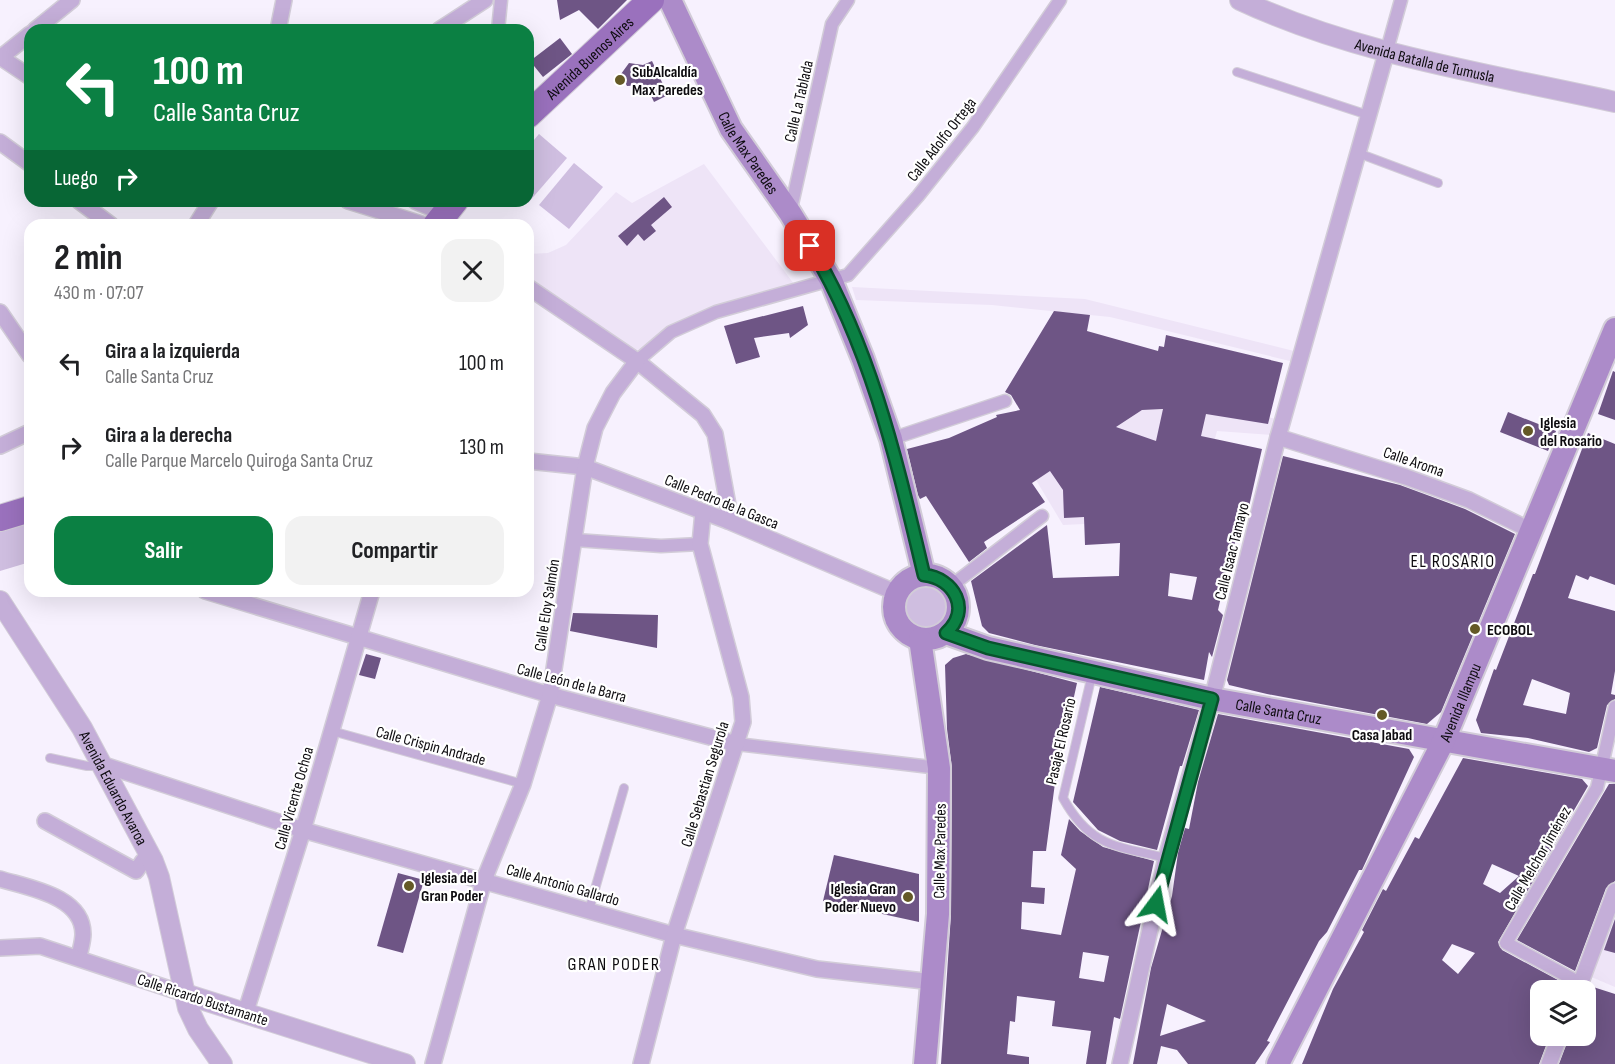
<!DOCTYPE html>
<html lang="es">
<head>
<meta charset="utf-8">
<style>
	:root { --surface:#fff; --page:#f2f2f2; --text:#202124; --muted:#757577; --accent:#0b8043 }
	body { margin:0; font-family:"Sofia Sans Condensed",sans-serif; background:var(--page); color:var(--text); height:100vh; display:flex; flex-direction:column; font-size:22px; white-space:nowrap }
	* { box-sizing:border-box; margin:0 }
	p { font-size:20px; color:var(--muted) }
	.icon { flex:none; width:33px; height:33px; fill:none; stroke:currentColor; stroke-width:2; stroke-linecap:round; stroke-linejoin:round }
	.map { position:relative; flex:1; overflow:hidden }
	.details { position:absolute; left:24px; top:219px; width:510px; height:378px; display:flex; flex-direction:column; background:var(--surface); border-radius:18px; box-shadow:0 6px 24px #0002 }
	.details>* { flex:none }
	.guide { position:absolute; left:24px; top:24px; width:510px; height:183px; border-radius:18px; box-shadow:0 6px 24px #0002; background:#0b8043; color:#fff; overflow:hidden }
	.buttons { position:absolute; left:1530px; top:980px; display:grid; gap:12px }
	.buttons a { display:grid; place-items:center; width:66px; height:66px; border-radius:12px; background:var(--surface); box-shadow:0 6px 24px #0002; font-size:30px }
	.pin { position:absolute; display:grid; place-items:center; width:51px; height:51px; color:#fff; margin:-26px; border-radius:12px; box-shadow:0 3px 9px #0006 }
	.me { position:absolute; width:66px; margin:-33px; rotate:13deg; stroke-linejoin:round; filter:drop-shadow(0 0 4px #0008) }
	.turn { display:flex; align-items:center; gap:21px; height:126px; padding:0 30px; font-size:27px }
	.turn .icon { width:78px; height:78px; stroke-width:2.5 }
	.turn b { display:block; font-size:42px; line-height:51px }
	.then { display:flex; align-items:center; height:57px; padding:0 30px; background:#0003; gap:12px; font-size:22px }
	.round { display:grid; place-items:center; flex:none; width:63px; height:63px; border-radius:18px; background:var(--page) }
	.head { display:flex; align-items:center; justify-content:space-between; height:102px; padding:0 30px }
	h1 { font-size:36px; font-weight:700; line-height:45px }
	.primary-button { display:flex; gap:12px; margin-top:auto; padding:12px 30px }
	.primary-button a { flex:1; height:69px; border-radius:18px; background:var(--accent); color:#fff; font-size:24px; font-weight:700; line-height:69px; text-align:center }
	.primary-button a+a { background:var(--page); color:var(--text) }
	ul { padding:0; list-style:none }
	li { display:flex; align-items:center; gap:18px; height:84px; padding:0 30px }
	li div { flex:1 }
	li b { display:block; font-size:22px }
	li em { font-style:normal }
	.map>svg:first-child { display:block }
	.built { fill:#eee4f7 }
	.green { fill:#cfbee0 }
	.building { fill:#6e5585; fill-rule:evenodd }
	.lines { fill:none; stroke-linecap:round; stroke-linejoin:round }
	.service-casing { stroke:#d2ccd8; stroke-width:10 }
	.pedestrian-casing { stroke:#d2ccd8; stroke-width:15 }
	.minor-casing { stroke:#d2ccd8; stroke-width:18 }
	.tertiary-casing { stroke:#d2ccd8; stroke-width:22 }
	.secondary-casing { stroke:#d2ccd8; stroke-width:26 }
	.primary-casing { stroke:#d2ccd8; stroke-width:28 }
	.service { stroke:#c4aed8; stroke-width:8 }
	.pedestrian { stroke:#c4aed8; stroke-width:12 }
	.minor { stroke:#c4aed8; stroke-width:15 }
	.tertiary { stroke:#c4aed8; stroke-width:20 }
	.secondary { stroke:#ac8bc9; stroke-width:22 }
	.primary { stroke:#9a71bd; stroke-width:26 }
	.route-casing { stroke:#07532c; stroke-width:15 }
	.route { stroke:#0b8043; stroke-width:10 }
	.poi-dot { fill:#645926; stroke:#fff; stroke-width:2 }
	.labels { text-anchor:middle; stroke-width:4.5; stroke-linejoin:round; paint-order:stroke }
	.street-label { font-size:16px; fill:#0d0b0f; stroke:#fff }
	.poi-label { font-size:16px; font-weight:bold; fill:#0d0b0f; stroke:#fff; text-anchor:start }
	.neighbourhood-label { font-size:18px; letter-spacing:1.5px; fill:#0d0b0f; stroke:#fff }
</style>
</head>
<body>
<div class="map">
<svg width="1615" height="1064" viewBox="0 0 1615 1064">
	<rect width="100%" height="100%" fill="#f7f1fe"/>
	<g class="built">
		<polygon points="704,164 800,292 748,302 652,348 635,350 528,281 528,254 548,253 566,245 616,192 632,203"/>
		<polygon points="852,287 1085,299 1298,352 1294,362 1110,317 992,305 856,300"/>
		<polygon points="1213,408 1278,419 1272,435 1217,431 1207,468 1126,522 1063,525 1036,480 1142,410"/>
		<polygon points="1615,903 1615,987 1589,976"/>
	</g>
	<g class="green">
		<polygon points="539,134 567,158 528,203 526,201 528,147"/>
		<polygon points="574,163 603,187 569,229 539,205"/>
		<polygon points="30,514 30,562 0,571 0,526"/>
		<circle cx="927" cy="608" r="24"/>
	</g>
	<g class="building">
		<polygon points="557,0 627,0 598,29 579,10 560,20"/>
		<polygon points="560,38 572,54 543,77 530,61"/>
		<polygon points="652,61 668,95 654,102 646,85 627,86 621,74 629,63 643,65"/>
		<polygon points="664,197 672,207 651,225 656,231 644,241 638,234 627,246 618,236"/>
		<polygon points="803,306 808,325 790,338 789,333 754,338 760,357 736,364 724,326"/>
		<path d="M1054,311l36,4 -3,16 71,20 1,-5 5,1 2,-12 117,28 -15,61 -62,-10 -5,22 61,13 -14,62 -11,24 -14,53 -5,22 5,5 -11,42 -3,-5 -5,28 -169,-35 -46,-12 -7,-7 -11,-45 76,-56 6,53 66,-2 1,-33 -35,2 -1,-28 -20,1 -1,-28 -13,-19 -18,12 13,19 -61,40 3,6 -18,14 -43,-66 -6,3 -2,-4 -11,-46 42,-11 48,-21 -1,-2 24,-5 -9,-15 -6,-3zM1163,409l-7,32 -40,-14 26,-17zM1170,573l27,4 -5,23 -24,-4z"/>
		<polygon points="1613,371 1615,372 1615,420 1598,414"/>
		<polygon points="1508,412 1556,431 1548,451 1500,432"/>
		<path d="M1588,433l27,11v141l-25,-9 -2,4 -12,-5 -8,23 47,13v60l-4,23 4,1v4l-8,6 -10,43 -8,4 -61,-14 -47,-5 -5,-13 18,-51 2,1 37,-96h2zM1532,679l38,14 -4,21 -43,-9z"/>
		<polygon points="1283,456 1400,485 1465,509 1515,534 1441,712 1427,724 1267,694 1229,685 1227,680"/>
		<polygon points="573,613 658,615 657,648 570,631"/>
		<polygon points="366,654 381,658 375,679 359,675"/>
		<path d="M966,654l111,29 -22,100 -9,68h-13l-2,36 14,1 -1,16 -22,-2 -1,27 40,6 15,-66 -15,-14 8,-36 11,12 23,16 51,14 -34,158 -6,-2 -8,47h-20l5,-33 -39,-5 3,-25 -38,-5 -2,26 -5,-1 -3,33 22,3v7h-88l10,-150 1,-146 -5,-39 -2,-64 8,-7zM1083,952l26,4 -5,26 -25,-4z"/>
		<polygon points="1100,687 1199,710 1182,766 1180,766 1157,850 1120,841 1098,830 1073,802"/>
		<path d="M1218,714l191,35 5,8 -52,113h-3l-32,62 -8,9 -52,100 3,1 -15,22h-67l-11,-14 -16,-4 -4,18h-24l18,-96 21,-72 6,-43 7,-25 4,1 9,-47zM1167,1004l39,17 -46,15z"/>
		<path d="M1463,758l119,21 6,7 -90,156 4,8 67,36 -1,4h-28v45h10l-11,29h-237l31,-75 31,-57 -2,-2 21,-41 3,2 29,-54 4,2zM1492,864l27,12 -19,17 -17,-9zM1452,944l23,9 -17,21 -16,-14z"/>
		<polygon points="1609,784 1615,784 1615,881 1606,888 1575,971 1517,940"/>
		<polygon points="834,855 919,874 919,922 823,901"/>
		<polygon points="398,873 424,880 403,953 377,946"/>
		<polygon points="1615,919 1615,953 1604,950"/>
		<polygon points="1590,986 1615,994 1615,1064 1559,1064 1570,1035 1586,1035 1586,996"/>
	</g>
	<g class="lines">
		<g class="service-casing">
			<g id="service">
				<polyline points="1237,72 1368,115"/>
				<polyline points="1358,153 1438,183"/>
				<path d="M1092,675l-29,123c27,49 53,48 103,60"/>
				<polyline points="332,731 523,784"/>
				<polyline points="50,758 87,766 99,766"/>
				<polyline points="589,910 624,788"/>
			</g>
		</g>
		<g class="pedestrian-casing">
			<g id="pedestrian">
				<polyline points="498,30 501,0"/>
				<polyline points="1387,50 1401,0"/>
				<polyline points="790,213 832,24 848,0"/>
				<polyline points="637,361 671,332 716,312 848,275 918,196 973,127 1060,0"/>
				<polyline points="891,439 1005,401"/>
				<polyline points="575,540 661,546 700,544"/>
				<polyline points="951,586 1042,516"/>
				<polyline points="737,744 939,768"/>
				<polyline points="1580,983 1506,943 1597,788 1615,707"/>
			</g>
		</g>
		<g class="minor-casing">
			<g id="minor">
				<polyline points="35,30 72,0"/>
				<polyline points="278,30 284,0"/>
				<polyline points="439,30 485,0"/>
				<polyline points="0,57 30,77"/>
				<polyline points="0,58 30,34"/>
				<polyline points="0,142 30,164"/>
				<polyline points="79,201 111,225"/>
				<polyline points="348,201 425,225"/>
				<polyline points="415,201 445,214"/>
				<polyline points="196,225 211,201"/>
				<polyline points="528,287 637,361 703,415 715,434 728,505 728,521"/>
				<polyline points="0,312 30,356"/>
				<polyline points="1278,437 1406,477 1469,500 1532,531"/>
				<polyline points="0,446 30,432"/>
				<polyline points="528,461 585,467 728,521 897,593"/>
				<polyline points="205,591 550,695 737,744"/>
				<polyline points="104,765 303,830 674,935 817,969 933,982"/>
				<polyline points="45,821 136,871 143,861 153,861"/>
				<path d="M0,879c29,9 83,17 83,55 0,8 -3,16 -4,23"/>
				<polyline points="0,948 40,946 185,994"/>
				<polyline points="1578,990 1615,891"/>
				<polyline points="245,1014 303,830 372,591"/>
				<polyline points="433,1064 484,880 523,784 550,695 585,467 595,428 613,393 637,361"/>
				<polyline points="641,1064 674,935 743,722 741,697 700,544 703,512"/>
				<polyline points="1120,1064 1166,858 1212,699 1278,437 1387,50"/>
				<polyline points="1549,1064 1560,1035"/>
			</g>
		</g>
		<g class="tertiary-casing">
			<g id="tertiary">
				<path id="s1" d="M1240,0c117,55 250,74 375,102"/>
				<path id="s2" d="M0,601l82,127 71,133 6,16 29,131 10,21 24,35"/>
				<polyline points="185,994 405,1064"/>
			</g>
		</g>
		<g class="secondary-casing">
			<g id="secondary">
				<path id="s3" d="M670,0l61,129 59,84 41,67 32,79 28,80 33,136"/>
				<circle cx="926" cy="607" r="32"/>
				<path id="s4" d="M946,633l42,15 224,51 403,72"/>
				<polyline points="920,639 939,768 938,914 925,1064"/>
				<path id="s5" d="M1278,1064l166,-324 171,-411"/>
			</g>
		</g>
		<g class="primary-casing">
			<g id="primary">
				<path id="s6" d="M528,115l123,-115"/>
				<polyline points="436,225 455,201"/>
				<polyline points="0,518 30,509"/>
			</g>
		</g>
		<use href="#service" class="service"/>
		<use href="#pedestrian" class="pedestrian"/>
		<use href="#minor" class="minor"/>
		<use href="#tertiary" class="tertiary"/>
		<use href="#secondary" class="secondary"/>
		<use href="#primary" class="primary"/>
	</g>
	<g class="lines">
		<g class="route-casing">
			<path id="route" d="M810,246c61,100 87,216 114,329 30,3 48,35 22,58l42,15 224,51 -56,205"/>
		</g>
		<use href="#route" class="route"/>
	</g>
	<g class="poi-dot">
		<circle cx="620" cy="80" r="6"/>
		<circle cx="1528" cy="431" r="6"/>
		<circle cx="1475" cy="629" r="6"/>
		<circle cx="1382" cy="715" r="6"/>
		<circle cx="409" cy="886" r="6"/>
		<circle cx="908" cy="897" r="6"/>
	</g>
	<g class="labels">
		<g class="street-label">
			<text dy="6" stroke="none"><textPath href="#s6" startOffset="84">Avenida Buenos Aires</textPath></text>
			<text dy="6" stroke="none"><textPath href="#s1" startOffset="195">Avenida Batalla de Tumusla</textPath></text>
			<text transform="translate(798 101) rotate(-77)" y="6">Calle La Tablada</text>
			<text transform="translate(941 139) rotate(-52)" y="6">Calle Adolfo Ortega</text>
			<text dy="6" stroke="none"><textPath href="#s3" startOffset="172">Calle Max Paredes</textPath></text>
			<text transform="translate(1414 461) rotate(19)" y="6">Calle Aroma</text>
			<text transform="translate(722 501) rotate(22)" y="6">Calle Pedro de la Gasca</text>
			<text transform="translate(1231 551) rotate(-76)" y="6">Calle Isaac Tamayo</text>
			<text transform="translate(546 605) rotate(-81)" y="6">Calle Eloy Salmón</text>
			<text transform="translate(572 682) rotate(15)" y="6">Calle León de la Barra</text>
			<text dy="6" stroke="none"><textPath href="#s5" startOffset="405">Avenida Illampu</textPath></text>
			<text dy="6" stroke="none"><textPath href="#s4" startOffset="342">Calle Santa Cruz</textPath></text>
			<text transform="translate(1060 741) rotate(-77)" y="6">Pasaje El Rosario</text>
			<text transform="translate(431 745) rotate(15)" y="6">Calle Crispin Andrade</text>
			<text transform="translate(704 784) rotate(-73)" y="6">Calle Sebastian Segurola</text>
			<text dy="6" stroke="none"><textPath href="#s2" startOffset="219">Avenida Eduardo Avaroa</textPath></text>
			<text transform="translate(293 798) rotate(-74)" y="6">Calle Vicente Ochoa</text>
			<text transform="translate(939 851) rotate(-89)" y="6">Calle Max Paredes</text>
			<text transform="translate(1537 858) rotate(-60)" y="6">Calle Melchor Jiménez</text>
			<text transform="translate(563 884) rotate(16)" y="6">Calle Antonio Gallardo</text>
			<text transform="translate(203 999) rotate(18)" y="6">Calle Ricardo Bustamante</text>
		</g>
		<g class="poi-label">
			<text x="632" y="77">SubAlcaldía<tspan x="632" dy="18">Max Paredes</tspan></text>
			<text x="1540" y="428">Iglesia<tspan x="1540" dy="18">del Rosario</tspan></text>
			<text x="1487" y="635">ECOBOL</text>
			<text x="1382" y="740" text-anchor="middle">Casa Jabad</text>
			<text x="421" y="883">Iglesia del<tspan x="421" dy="18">Gran Poder</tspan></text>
			<text x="896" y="894" text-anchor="end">Iglesia Gran<tspan x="896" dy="18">Poder Nuevo</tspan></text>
		</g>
		<g class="neighbourhood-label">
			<text x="1453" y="567">EL ROSARIO</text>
			<text x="614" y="970">GRAN PODER</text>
		</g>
	</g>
</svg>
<div class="buttons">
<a><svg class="icon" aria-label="layers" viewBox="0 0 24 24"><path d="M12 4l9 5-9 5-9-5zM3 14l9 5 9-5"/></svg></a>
</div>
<div class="pin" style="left:810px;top:246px;background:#d93025"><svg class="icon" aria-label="arrive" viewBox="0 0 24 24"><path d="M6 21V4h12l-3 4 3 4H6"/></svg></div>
<svg class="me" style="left:1156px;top:904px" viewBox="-20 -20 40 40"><path d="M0-17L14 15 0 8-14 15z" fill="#0b8043" stroke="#fff" stroke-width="4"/></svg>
<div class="guide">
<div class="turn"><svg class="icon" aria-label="left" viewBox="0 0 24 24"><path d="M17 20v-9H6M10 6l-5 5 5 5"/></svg><div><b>100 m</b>Calle Santa Cruz</div></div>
<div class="then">Luego<svg class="icon" aria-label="right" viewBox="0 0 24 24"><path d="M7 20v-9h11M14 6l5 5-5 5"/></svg></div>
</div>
<section class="details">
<div class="head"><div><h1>2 min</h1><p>430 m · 07:07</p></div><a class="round"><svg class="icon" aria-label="close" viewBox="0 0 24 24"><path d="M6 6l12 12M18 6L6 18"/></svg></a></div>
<ul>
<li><svg class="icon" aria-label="left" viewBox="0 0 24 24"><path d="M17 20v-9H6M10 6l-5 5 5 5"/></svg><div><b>Gira a la izquierda</b><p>Calle Santa Cruz</p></div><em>100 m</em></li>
<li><svg class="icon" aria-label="right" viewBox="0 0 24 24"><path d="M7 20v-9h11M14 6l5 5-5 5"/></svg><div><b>Gira a la derecha</b><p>Calle Parque Marcelo Quiroga Santa Cruz</p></div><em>130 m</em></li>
</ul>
<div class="primary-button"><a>Salir</a><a>Compartir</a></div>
</section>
</div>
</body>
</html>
